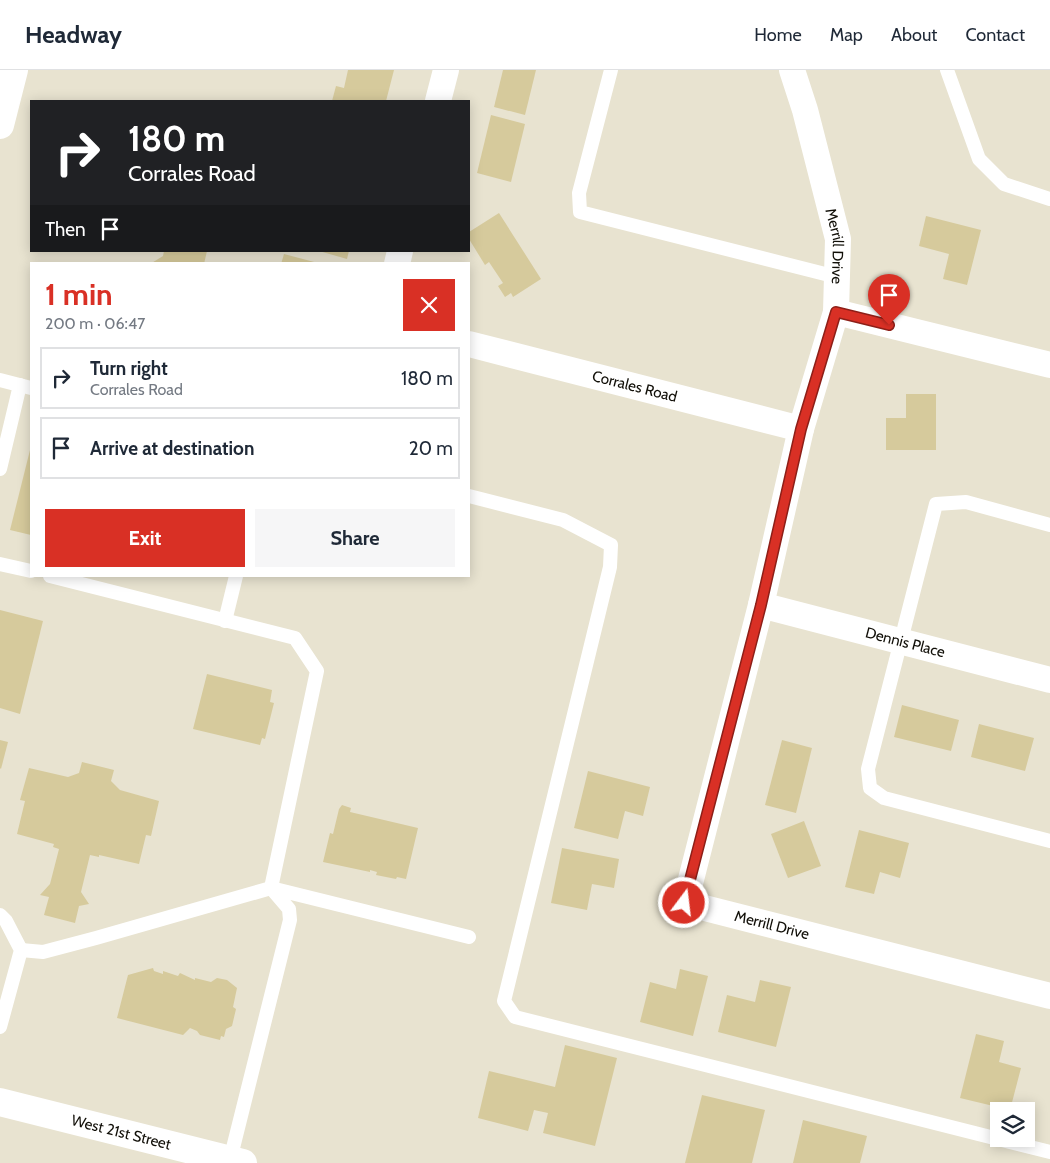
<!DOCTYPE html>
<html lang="en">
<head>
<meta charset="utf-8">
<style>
	:root { --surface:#fff; --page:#f6f6f7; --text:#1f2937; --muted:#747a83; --line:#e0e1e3; --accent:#d93025 }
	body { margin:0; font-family:Cabin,sans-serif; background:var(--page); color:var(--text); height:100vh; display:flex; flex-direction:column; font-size:19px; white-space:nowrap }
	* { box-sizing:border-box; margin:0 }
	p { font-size:16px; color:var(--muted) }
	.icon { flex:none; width:28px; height:28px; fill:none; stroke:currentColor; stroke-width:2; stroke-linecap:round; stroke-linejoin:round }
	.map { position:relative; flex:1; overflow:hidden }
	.details { position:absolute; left:30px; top:192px; width:440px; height:315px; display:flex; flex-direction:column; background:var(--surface); border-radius:0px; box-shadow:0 2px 12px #0003 }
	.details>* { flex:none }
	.guide { position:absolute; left:30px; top:30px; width:440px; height:152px; border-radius:0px; box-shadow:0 2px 12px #0003; background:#202124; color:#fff; overflow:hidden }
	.tools { position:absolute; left:990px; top:1032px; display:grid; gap:10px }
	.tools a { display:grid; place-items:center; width:45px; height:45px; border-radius:0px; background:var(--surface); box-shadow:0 2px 12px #0003; font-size:25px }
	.pin { position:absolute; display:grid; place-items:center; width:42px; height:42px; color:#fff; margin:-51px -21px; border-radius:50% 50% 50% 0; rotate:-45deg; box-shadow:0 0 5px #0007 }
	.pin .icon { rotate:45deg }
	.me { position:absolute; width:55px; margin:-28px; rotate:15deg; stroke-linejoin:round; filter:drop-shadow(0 0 4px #0008) }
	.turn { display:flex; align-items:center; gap:18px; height:105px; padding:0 15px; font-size:22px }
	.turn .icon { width:65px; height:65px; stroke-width:2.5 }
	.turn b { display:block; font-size:35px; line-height:42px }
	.then { display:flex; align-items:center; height:48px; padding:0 15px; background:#0003; gap:10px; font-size:19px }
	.round { display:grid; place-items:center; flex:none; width:52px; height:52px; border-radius:0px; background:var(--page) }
	.headline { display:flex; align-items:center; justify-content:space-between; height:85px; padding:0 15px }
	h1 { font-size:30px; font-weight:700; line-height:38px; color:var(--accent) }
	.button { display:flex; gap:10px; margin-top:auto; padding:10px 15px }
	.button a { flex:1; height:58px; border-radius:0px; background:var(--accent); color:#fff; font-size:20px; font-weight:700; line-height:58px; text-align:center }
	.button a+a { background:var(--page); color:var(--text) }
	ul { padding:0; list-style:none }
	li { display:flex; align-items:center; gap:15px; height:62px; margin:0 10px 8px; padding:0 5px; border:2px solid var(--line); border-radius:0px }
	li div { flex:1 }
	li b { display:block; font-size:19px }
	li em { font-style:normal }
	header { display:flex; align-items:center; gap:30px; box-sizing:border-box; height:70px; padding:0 25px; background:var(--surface); border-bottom:1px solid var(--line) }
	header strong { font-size:24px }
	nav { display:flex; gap:28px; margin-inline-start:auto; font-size:18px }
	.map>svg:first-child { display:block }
	.building { fill:#d6ca9c }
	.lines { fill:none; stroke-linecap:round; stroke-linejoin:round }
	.service { stroke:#fff; stroke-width:14 }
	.minor { stroke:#fff; stroke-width:26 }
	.tertiary { stroke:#fff; stroke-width:28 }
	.secondary { stroke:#fff; stroke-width:28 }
	.route-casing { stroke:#8d1f18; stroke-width:12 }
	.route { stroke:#d93025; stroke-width:9 }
	.labels { text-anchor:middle; stroke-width:4; stroke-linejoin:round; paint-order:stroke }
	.street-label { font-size:15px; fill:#110f08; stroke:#e8e3d0 }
</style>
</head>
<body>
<header>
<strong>Headway</strong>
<nav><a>Home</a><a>Map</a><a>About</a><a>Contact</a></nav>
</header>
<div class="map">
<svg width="1050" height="1093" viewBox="0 0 1050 1093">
	<rect width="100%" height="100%" fill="#e8e3d0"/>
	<g class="building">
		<polygon points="348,0 394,0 386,31 332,31 336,16 344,18"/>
		<polygon points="503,0 536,0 525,45 494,37"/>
		<polygon points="491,45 525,54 511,112 477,103"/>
		<polygon points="499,143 541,209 513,227 511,223 505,227 498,216 503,213 489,192 485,195 469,169 469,162"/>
		<polygon points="926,146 981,160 967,215 943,209 949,184 919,176"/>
		<polygon points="164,181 207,181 204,194 150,194 163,186"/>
		<polygon points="319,181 349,181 347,189"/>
		<polygon points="284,184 318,193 318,194 281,194"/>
		<polygon points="906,324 936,324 936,380 886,380 886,348 906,348"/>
		<polygon points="31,376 31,465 10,460"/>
		<polygon points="0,540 43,551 20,644 0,638"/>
		<polygon points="207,604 272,620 270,632 274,633 265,669 262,668 260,675 193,659"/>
		<polygon points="902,635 959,650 951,681 894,667"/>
		<polygon points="979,654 1034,668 1025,701 971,687"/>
		<polygon points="0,670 8,672 1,699 0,698"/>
		<polygon points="782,670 812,678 796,743 765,735"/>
		<polygon points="82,692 114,700 111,711 120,720 159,731 151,766 146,765 139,794 99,785 99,787 90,785 81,822 89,834 79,836 75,853 44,845 49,827 40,825 50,814 59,779 53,777 54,774 17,764 25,731 20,730 29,698 68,707 79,703"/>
		<polygon points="588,701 650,717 643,746 625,741 618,769 574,758"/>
		<polygon points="342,735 351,738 350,742 418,758 406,809 397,807 396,809 376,805 377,802 370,800 370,802 323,792 330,763 333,764 339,739"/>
		<polygon points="804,751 821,796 788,808 771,764"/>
		<polygon points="859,760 909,773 900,808 880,802 874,824 845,817"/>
		<polygon points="562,778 619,789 614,818 592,814 587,840 551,833"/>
		<polygon points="153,898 154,901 163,904 163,901 178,906 180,903 195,910 195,908 211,912 217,908 227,910 237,918 233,937 236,939 232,956 226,959 224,967 221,966 220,970 200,965 197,961 190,958 183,965 117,948 128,905"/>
		<polygon points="680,899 708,906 693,966 640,952 650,912 676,919"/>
		<polygon points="760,910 791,917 776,977 718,962 727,925 755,932"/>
		<polygon points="976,964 1004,971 999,992 1021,998 1010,1040 960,1028"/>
		<polygon points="565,975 617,988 595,1076 543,1063 548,1043 534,1040 528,1061 478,1048 489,1001 555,1017"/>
		<polygon points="702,1025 765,1040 752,1093 685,1093"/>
		<polygon points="803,1050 867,1066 860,1093 793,1093"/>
	</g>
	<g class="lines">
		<g class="service">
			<polyline points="611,0 579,123 580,142 837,207"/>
			<polyline points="947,0 979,89 1004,114 1050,129"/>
			<polyline points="0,310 31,318"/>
			<polyline points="0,399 20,315"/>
			<polyline points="469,426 563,450 611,475 610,497 504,931 515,947 1050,1082"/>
			<polyline points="1050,455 966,432 936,434 868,699 870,718 884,728 1050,771"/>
			<polyline points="0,494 31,501"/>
			<polyline points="50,506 295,568 317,601 271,818 289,839 290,850 230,1090"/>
			<polyline points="225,551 236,506"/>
			<polyline points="0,845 6,851 21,880 0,957"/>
			<polyline points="21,880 43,882 96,868 271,818 469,867"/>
		</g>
		<g class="minor">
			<path id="s1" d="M792,0l13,40 33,129 -2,73 -35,117 -40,176 -76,298 365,93"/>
			<polyline points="438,31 446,0"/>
			<polyline points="397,194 400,181"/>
			<polyline points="836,242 1050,295"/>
			<path id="s2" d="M469,274l332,85"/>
			<path id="s3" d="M761,535l289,75"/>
		</g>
		<polyline class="tertiary" points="0,55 14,0"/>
		<path class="secondary" id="s4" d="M0,1032l243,61"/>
	</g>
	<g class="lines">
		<g class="route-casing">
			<polyline id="route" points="684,833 761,535 801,359 836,242 889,255"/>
		</g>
		<use href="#route" class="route"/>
	</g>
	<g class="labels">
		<g class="street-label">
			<text dy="5" stroke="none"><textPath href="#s1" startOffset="182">Merrill Drive</textPath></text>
			<text dy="5" stroke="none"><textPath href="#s2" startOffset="171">Corrales Road</textPath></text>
			<text dy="5" stroke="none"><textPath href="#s3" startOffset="149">Dennis Place</textPath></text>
			<text dy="5" stroke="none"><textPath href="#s1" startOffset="948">Merrill Drive</textPath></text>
			<text dy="5" stroke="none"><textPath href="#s4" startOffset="125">West 21st Street</textPath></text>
		</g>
	</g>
</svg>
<div class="tools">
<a><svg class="icon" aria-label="layers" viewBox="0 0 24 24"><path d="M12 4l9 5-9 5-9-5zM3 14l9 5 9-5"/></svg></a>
</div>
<div class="pin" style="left:889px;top:255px;background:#d93025"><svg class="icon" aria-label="arrive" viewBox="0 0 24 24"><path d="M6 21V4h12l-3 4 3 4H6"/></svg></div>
<svg class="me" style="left:684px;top:833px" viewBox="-20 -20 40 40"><circle r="17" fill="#d93025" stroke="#fff" stroke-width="3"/><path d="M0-11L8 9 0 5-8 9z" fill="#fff"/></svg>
<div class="guide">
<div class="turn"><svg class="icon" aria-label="right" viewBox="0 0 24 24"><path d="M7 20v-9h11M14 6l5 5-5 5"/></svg><div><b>180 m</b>Corrales Road</div></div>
<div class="then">Then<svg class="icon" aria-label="arrive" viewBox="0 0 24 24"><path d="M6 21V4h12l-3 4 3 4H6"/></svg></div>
</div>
<section class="details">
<div class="headline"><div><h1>1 min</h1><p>200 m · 06:47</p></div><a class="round" style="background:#d93025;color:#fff"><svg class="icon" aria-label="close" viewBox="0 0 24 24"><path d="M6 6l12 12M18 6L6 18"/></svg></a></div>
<ul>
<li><svg class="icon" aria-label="right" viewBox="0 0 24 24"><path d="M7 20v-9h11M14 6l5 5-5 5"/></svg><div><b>Turn right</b><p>Corrales Road</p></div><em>180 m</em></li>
<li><svg class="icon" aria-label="arrive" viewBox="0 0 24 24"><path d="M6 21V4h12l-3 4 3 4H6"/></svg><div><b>Arrive at destination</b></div><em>20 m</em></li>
</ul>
<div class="button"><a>Exit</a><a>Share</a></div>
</section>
</div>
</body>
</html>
